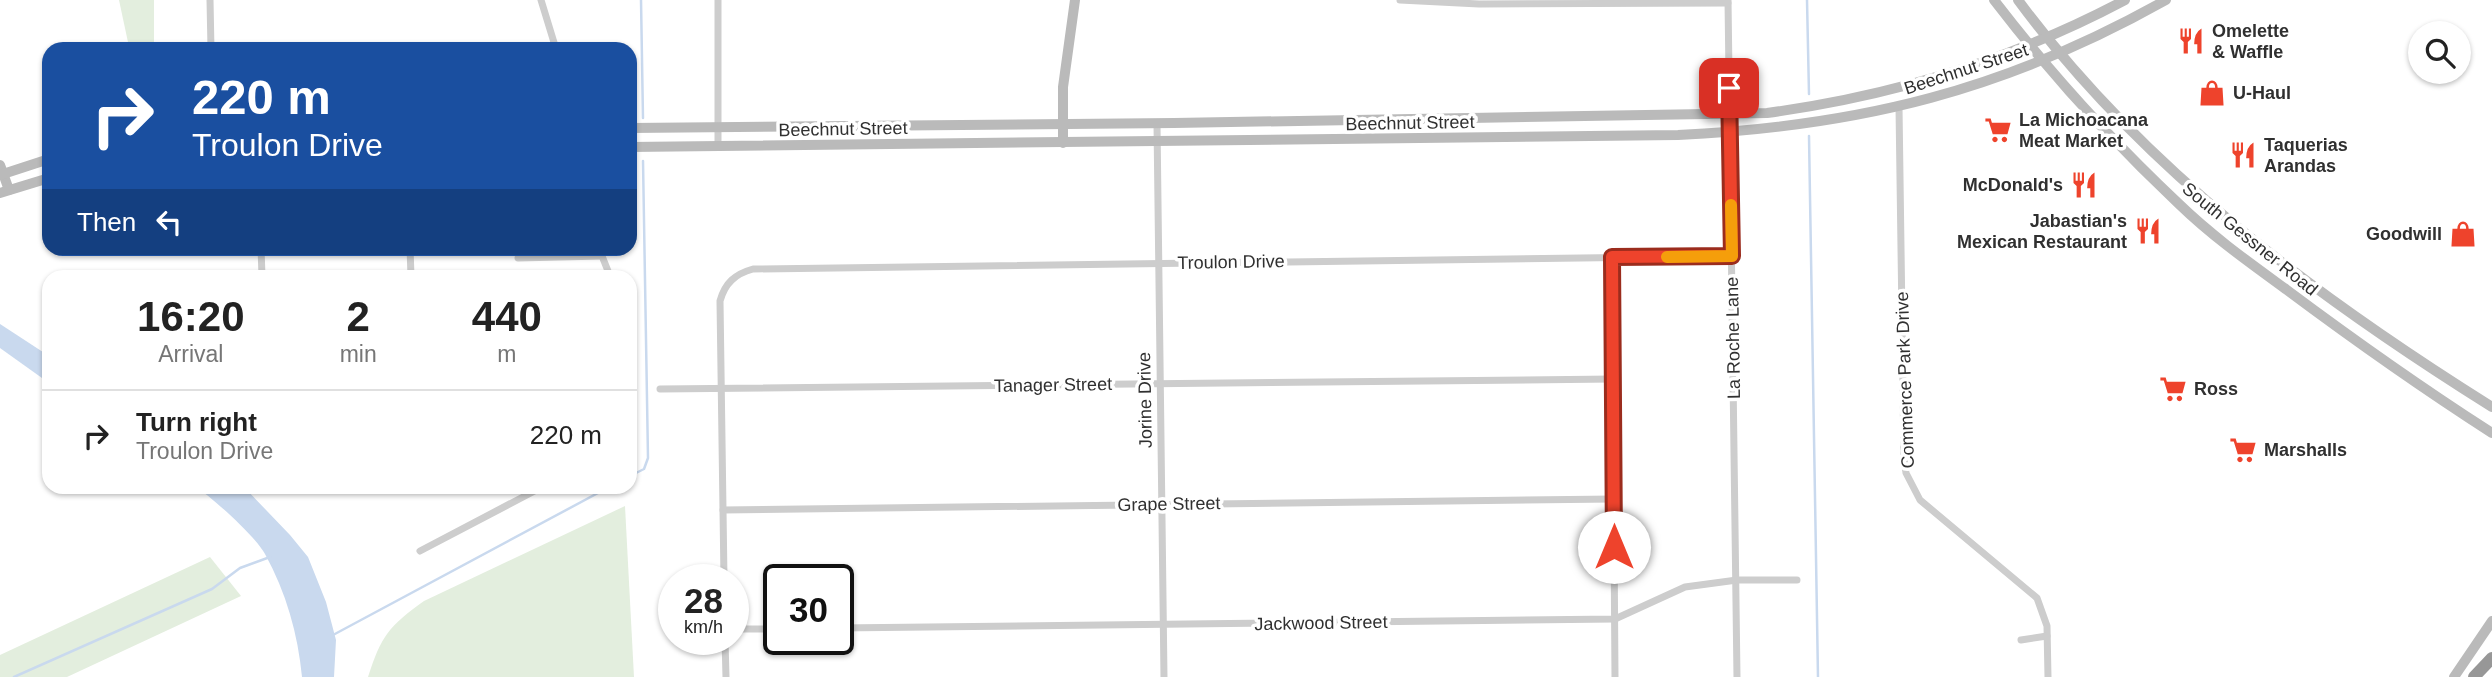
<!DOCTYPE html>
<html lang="en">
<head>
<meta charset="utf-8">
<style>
	:root { --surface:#fff; --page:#f6f6f6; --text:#222; --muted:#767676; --line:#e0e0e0 }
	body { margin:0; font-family:Helvetica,sans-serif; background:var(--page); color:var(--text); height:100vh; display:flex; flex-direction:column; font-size:26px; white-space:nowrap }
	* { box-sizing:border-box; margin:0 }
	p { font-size:23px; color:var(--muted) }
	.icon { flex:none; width:38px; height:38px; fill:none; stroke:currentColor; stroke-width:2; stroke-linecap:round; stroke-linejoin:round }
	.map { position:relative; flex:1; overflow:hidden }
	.panel { position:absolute; left:42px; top:270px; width:595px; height:224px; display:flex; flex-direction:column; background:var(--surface); border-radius:21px; box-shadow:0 2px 5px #0004 }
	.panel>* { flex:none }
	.top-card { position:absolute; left:42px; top:42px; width:595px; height:214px; border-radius:21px; box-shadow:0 2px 5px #0004; background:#1a4fa0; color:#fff; overflow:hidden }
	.buttons { position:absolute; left:2408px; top:21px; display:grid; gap:14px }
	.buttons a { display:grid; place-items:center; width:63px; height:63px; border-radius:50%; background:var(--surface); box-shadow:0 2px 5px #0004; font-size:35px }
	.speed { position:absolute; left:658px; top:564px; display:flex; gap:14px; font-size:35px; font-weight:700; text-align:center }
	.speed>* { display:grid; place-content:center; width:91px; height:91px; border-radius:50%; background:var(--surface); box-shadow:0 2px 5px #0004; line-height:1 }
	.speed small { font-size:18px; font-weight:400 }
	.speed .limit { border:4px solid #111; border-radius:10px; background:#fff; color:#111 }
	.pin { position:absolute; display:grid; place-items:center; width:60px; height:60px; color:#fff; margin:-30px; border-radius:14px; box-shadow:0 4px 10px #0006 }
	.me { position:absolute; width:77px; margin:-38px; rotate:0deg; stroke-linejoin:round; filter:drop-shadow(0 0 5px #0008) }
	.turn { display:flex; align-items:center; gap:24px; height:147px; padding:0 35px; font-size:32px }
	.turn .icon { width:91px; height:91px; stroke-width:2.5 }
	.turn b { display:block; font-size:49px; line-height:60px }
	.then { display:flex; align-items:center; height:66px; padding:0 35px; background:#0003; gap:14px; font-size:26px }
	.eta { display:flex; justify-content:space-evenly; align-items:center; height:119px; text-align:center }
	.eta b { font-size:42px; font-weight:700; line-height:49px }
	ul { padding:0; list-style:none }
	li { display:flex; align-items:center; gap:21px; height:91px; padding:0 35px; border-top:2px solid var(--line) }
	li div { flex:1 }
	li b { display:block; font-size:26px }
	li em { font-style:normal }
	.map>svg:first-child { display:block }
	.green { fill:#e3eede }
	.water { fill:#c9d9ee }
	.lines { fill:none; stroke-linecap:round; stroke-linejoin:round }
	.stream { stroke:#c9d9ee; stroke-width:2.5 }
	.street { stroke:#cdcdcd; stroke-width:7 }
	.secondary { stroke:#bababa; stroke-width:10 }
	.highway { stroke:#979797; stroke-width:12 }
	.route-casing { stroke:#9b2c1d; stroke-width:18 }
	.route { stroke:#ee432c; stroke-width:12 }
	.slow { stroke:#f59e0b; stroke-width:12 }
	.labels { text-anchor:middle; stroke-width:7; stroke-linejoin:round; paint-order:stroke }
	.poi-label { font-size:18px; font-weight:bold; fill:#303030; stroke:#fff; text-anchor:start }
	.street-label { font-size:18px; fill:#303030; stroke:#fff }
</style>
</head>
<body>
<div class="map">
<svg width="2492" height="677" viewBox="0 0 2492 677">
	<rect width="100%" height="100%" fill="#fff"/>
	<g class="green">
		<polygon points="119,0 154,0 154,49 129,47"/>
		<path d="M625,506l9,171h-266c13,-41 21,-51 56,-76z"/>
		<polygon points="210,557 241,596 67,677 0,677 0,655"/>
	</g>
	<g class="water">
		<polygon points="0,324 49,356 49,383 0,348"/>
		<path d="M196,487h48l46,48 18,22 18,45 10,38 -2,37h-32c-4,-43 -16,-85 -37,-123 -10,-18 -51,-55 -69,-67z"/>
	</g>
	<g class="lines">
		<g class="stream">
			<polyline points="641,0 643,118"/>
			<polyline points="1807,0 1809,94"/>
			<polyline points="1809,136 1818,677"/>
			<polyline points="630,476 644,469 648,458 643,161"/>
			<polyline points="333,635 611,486"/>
			<polyline points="14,677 212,589 240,568 270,557"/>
		</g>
		<g class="street">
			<polyline points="210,0 211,49"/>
			<polyline points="541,0 556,49"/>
			<polyline points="718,0 718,146"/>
			<polyline points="1400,0 1479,4 1728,3"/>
			<polyline points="1728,0 1737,677"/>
			<polyline points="1899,107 1904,459 1906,473 1920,500 2037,598 2047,626 2048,677"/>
			<polyline points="1157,124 1164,677"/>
			<polyline points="261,248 262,276"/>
			<polyline points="410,248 411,276"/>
			<polyline points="602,248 602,256 610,276"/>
			<polyline points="1612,257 1615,677"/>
			<polyline points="518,258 602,256"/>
			<polyline points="660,389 1613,379"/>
			<polyline points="723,510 1614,499"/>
			<polyline points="420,551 544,486"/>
			<path d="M724,579l-4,-278c5,-18 15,-27 33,-32l979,-13"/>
			<polyline points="838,628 1615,619 1685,587 1737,580 1797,580"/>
			<polyline points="733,629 779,629"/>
			<polyline points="725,639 726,677"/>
			<polyline points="2021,640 2047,636"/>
		</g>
		<g class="secondary">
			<path d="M1994,0c56,73 118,141 185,204 33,32 71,59 108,86 67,50 135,98 205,143"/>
			<path d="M2018,0c125,169 297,296 474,407"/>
			<path d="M630,128l544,-5 593,-10c126,-17 247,-54 358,-113"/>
			<polyline points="1063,143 1063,87 1075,0"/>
			<path d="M630,147l1048,-12c183,-9 328,-45 488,-135"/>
			<polyline points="0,165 9,190"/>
			<polyline points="0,175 49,159"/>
			<polyline points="0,193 49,178"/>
			<polyline points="2454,677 2492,621"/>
		</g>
		<polyline class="highway" points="2474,677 2492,658"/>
	</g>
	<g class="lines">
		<g class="route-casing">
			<polyline id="route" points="1614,547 1612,257 1732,256 1729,88"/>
		</g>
		<use href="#route" class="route"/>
		<polyline class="slow" points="1667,257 1732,256 1731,205"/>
	</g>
	<defs>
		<g id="restaurant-bare" transform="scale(2.1)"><path d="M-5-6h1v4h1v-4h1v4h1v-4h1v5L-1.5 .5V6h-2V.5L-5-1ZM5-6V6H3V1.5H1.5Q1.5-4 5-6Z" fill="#ee432c" stroke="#fff" stroke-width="2.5" paint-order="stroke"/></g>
		<g id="shop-bare" transform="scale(2.1)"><path d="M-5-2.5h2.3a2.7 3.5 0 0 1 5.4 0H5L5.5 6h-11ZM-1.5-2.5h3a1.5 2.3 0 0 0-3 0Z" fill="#ee432c" stroke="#fff" stroke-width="2.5" paint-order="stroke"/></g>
		<g id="supermarket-bare" transform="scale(2.1)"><path d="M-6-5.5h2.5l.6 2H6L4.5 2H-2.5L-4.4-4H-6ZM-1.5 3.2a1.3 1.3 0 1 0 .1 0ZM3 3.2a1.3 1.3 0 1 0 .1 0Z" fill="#ee432c" stroke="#fff" stroke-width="2.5" paint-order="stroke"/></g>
	</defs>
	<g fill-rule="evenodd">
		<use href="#restaurant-bare" x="2191" y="41"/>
		<use href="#shop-bare" x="2212" y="93"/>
		<use href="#supermarket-bare" x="1998" y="130"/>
		<use href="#restaurant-bare" x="2243" y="155"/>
		<use href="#restaurant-bare" x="2084" y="185"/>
		<use href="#restaurant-bare" x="2148" y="231"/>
		<use href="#shop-bare" x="2463" y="234"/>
		<use href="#supermarket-bare" x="2173" y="389"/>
		<use href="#supermarket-bare" x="2243" y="450"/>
	</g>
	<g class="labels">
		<g class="poi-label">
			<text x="2212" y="37">Omelette<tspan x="2212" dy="21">&amp; Waffle</tspan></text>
			<text x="2233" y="99">U-Haul</text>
			<text x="2019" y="126">La Michoacana<tspan x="2019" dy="21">Meat Market</tspan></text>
			<text x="2264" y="151">Taquerias<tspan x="2264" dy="21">Arandas</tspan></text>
			<text x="2063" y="191" text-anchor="end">McDonald's</text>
			<text x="2127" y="227" text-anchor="end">Jabastian's<tspan x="2127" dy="21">Mexican Restaurant</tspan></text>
			<text x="2442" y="240" text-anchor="end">Goodwill</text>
			<text x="2194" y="395">Ross</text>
			<text x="2264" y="456">Marshalls</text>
		</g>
		<g class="street-label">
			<text transform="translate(1966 69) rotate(-18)" y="6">Beechnut Street</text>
			<text transform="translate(1410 123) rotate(-1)" y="6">Beechnut Street</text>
			<text transform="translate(843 129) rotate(-1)" y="6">Beechnut Street</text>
			<text transform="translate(2250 239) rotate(39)" y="6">South Gessner Road</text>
			<text transform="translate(1231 262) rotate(-1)" y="6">Troulon Drive</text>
			<text transform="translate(1733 338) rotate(-91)" y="6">La Roche Lane</text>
			<text transform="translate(1905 380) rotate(-92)" y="6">Commerce Park Drive</text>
			<text transform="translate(1053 385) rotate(-1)" y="6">Tanager Street</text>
			<text transform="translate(1145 400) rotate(-91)" y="6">Jorine Drive</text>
			<text transform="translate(1169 504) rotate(-1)" y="6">Grape Street</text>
			<text transform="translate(1321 623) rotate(-1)" y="6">Jackwood Street</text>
		</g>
	</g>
</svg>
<div class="buttons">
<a><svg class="icon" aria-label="search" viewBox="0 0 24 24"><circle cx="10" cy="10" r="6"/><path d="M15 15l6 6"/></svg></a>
</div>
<div class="speed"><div>28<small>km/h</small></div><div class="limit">30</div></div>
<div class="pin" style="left:1729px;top:88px;background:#d93025"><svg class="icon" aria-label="arrive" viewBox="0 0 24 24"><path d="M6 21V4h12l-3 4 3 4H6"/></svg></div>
<svg class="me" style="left:1614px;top:547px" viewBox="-20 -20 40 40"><circle r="19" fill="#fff"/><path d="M0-13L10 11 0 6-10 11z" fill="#ee432c"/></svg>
<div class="top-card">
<div class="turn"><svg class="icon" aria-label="right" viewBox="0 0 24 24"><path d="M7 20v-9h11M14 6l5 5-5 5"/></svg><div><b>220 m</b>Troulon Drive</div></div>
<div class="then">Then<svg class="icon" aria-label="left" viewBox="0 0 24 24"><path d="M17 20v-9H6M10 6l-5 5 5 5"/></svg></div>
</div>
<section class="panel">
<div class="eta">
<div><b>16:20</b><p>Arrival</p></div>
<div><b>2</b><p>min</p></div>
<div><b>440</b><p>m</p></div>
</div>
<ul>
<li><svg class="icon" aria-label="right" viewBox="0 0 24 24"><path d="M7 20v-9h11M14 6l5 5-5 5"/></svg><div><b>Turn right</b><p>Troulon Drive</p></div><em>220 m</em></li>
</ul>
</section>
</div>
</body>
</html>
